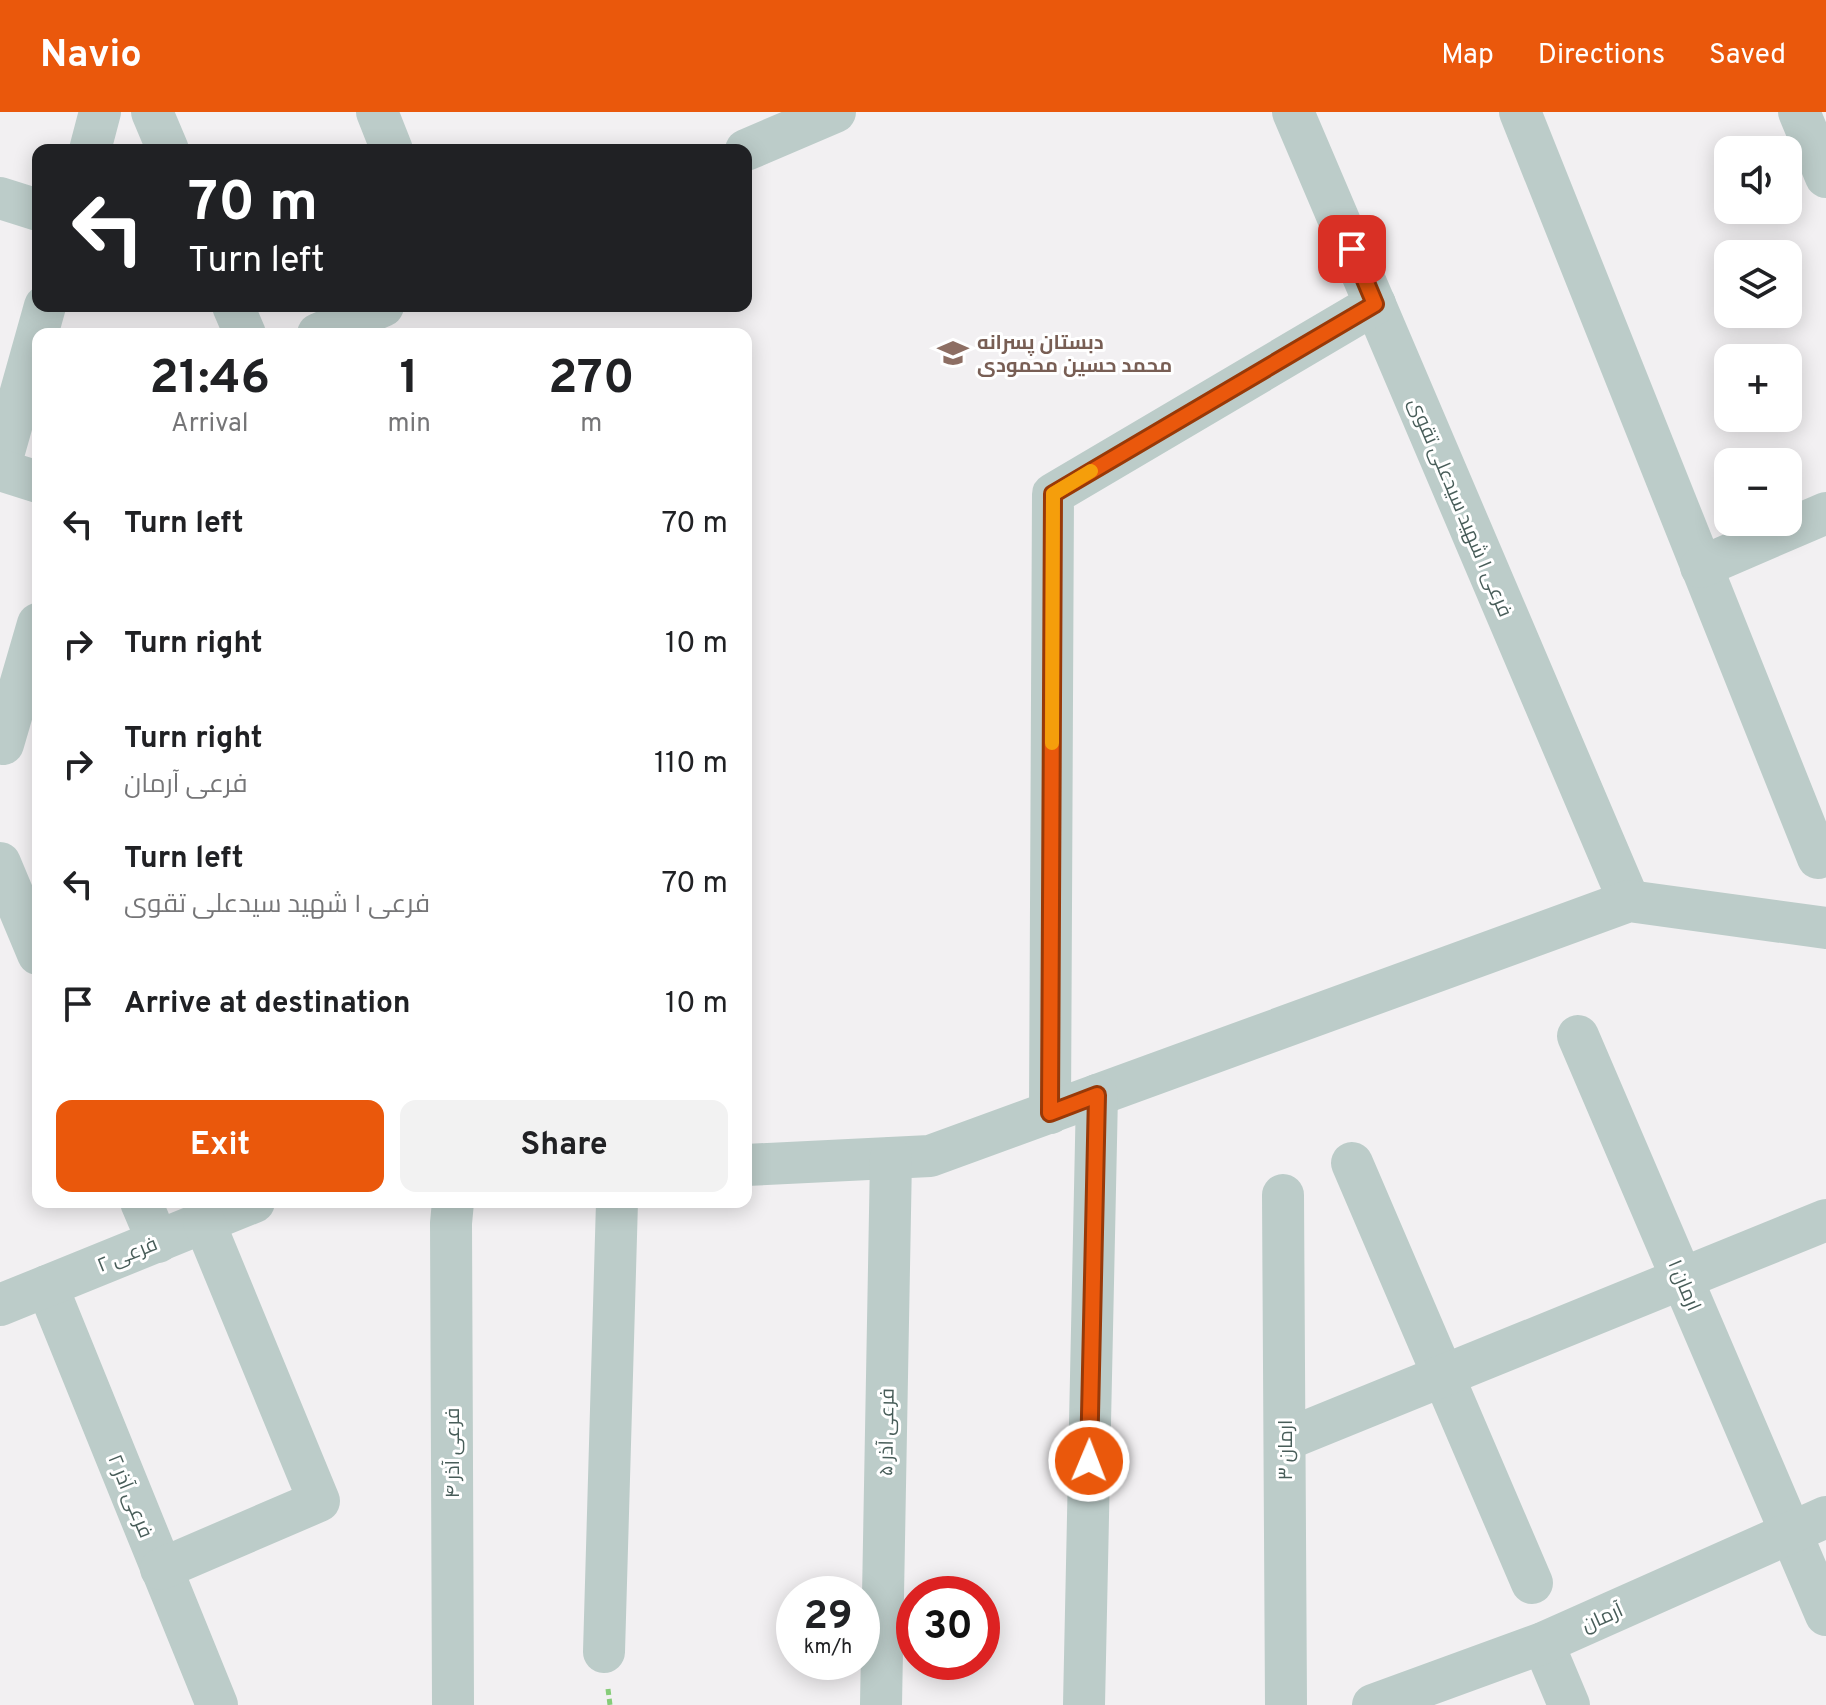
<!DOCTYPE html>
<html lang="en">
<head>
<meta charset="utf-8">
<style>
	:root { --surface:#fff; --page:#f2f2f2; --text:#202124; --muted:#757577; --accent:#ea580c }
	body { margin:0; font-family:Overpass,Cairo,sans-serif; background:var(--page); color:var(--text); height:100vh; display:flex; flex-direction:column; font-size:30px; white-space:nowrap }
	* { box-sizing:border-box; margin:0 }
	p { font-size:26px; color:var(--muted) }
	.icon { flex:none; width:44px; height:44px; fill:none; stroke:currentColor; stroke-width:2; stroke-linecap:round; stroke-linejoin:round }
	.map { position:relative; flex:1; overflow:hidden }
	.side { position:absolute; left:32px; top:216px; width:720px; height:880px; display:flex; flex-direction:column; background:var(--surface); border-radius:16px; box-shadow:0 4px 20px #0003 }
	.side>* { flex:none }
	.banner { position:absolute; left:32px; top:32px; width:720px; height:168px; border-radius:16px; box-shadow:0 4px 20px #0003; background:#202124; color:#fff; overflow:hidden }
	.tools { position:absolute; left:1714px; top:24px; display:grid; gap:16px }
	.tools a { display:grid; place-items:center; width:88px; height:88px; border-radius:16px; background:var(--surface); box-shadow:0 4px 20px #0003; font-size:40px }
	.speed { position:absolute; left:776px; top:1464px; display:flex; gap:16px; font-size:40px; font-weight:700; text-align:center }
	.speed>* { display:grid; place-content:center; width:104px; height:104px; border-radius:50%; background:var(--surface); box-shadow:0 4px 20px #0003; line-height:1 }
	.speed small { font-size:20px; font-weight:400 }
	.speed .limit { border:12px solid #d22; background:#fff; color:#111 }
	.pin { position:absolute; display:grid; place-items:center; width:68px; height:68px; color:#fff; margin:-34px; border-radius:16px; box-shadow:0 4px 12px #0006 }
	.me { position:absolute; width:88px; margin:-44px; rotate:1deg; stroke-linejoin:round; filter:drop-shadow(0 0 6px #0008) }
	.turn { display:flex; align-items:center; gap:28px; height:168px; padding:0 24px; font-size:36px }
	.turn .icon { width:104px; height:104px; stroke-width:2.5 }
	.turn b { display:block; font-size:56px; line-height:68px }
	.eta { display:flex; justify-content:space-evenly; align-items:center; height:136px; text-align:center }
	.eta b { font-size:48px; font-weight:700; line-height:56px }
	.primary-button { display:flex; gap:16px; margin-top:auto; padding:16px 24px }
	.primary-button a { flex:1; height:92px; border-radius:16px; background:var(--accent); color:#fff; font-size:32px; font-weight:700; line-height:92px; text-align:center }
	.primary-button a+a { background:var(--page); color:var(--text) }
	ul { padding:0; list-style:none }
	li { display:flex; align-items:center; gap:24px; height:120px; padding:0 24px }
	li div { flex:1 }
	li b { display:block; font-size:30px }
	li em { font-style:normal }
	header { display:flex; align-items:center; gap:48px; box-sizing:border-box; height:112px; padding:0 40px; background:var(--accent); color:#fff }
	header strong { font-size:38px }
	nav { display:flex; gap:44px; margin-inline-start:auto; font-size:28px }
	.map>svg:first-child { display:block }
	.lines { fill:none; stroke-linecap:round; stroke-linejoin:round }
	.path { stroke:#86cc79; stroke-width:5; stroke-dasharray:6 4; stroke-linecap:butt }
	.minor { stroke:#bcccc9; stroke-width:42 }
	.route-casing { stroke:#983908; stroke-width:20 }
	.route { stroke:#ea580c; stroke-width:14 }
	.slow { stroke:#f59e0b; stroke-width:14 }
	.labels { text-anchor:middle; stroke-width:6; stroke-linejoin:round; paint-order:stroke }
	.education-label { font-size:20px; font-weight:bold; fill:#785e54; stroke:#fff; text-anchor:start }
	.street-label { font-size:20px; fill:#485d59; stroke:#fff }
</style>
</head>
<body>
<header>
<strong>Navio</strong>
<nav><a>Map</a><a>Directions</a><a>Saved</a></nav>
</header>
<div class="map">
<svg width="1826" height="1593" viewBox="0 0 1826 1593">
	<rect width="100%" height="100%" fill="#f2f0f2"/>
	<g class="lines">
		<polyline class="path" points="608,1577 610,1593"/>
		<g class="minor">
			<polyline points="152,0 168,38"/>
			<polyline points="377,0 392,38"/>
			<polyline points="1293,0 1629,789"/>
			<polyline points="1520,0 1818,746"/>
			<polyline points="1799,0 1826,65"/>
			<polyline points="90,38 100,0"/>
			<polyline points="746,38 835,0"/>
			<polyline points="0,86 38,98"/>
			<polyline points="233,194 245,222"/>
			<polyline points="318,222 383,194"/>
			<polyline points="0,354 45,194"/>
			<polyline points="0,358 38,370"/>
			<polyline points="1701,455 1826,401"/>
			<polyline points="3,632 38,512"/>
			<polyline points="0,751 38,842"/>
			<polyline points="1578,924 1826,1503"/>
			<polyline points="1050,1001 1053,382 1375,192"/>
			<polyline points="1352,1051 1532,1471"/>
			<polyline points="746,1053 930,1044 1629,789 1826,816"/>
			<polyline points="1283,1083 1286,1593"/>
			<polyline points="141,1090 158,1130"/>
			<polyline points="47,1174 217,1593"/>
			<polyline points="0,1193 254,1090"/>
			<polyline points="1285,1328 1826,1108"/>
			<polyline points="161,1457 319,1389 204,1110"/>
			<polyline points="1543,1531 1569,1593"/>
			<polyline points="604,1540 617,1090"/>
			<polyline points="453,1593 451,1111 453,1090"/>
			<polyline points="881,1593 891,1046"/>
			<polyline points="1084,1593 1097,983"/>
			<polyline points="1373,1593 1543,1531 1826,1405"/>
		</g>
	</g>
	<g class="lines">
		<g class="route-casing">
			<polyline id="route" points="1089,1349 1097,983 1050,1001 1053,382 1375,192 1352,137"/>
		</g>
		<use href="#route" class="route"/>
		<polyline class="slow" points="1052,631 1053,382 1091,359"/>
	</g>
	<defs>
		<g id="school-bare" transform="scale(2.4)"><path d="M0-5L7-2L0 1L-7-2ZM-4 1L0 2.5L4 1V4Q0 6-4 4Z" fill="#8d6e63" stroke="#fff" stroke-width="2.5" paint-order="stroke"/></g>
	</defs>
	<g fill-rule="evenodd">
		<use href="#school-bare" x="953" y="241"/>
	</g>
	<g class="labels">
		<g class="education-label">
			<text x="977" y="237">دبستان پسرانه<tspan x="977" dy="23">محمد حسین محمودی</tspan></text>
		</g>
		<g class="street-label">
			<text transform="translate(1461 395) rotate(67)" y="7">فرعی ۱ شهید سیدعلی تقوی</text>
			<text transform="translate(127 1142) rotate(-22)" y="7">فرعی ۲</text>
			<text transform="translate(1685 1173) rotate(67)" y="7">ارمان ۱</text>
			<text transform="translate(886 1320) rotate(-89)" y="7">فرعی آذر ۵</text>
			<text transform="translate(1285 1338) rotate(-90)" y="7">ارمان ۳</text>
			<text transform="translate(452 1341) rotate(-90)" y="7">فرعی آذر ۴</text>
			<text transform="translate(131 1384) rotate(68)" y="7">فرعی آذر ۲</text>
			<text transform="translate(1602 1505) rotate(-24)" y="7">آرمان</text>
		</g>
	</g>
</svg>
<div class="tools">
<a><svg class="icon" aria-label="sound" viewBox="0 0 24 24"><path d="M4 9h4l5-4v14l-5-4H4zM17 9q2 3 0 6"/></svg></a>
<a><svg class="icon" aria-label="layers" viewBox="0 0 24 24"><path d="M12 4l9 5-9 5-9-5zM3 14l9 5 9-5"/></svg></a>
<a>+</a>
<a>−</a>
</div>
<div class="speed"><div>29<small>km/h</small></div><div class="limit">30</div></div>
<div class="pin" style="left:1352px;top:137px;background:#d93025"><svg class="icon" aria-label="arrive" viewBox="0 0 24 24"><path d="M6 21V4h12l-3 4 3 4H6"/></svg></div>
<svg class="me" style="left:1089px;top:1349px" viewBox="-20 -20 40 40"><circle r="17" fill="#ea580c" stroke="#fff" stroke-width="3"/><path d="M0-11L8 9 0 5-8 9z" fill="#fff"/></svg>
<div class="banner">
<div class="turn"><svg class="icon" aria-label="left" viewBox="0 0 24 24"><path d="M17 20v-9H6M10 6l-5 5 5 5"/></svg><div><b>70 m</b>Turn left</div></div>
</div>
<section class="side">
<div class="eta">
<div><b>21:46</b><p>Arrival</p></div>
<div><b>1</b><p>min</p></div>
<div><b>270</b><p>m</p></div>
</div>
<ul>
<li><svg class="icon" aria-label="left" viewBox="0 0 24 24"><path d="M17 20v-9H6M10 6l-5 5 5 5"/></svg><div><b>Turn left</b></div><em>70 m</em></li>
<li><svg class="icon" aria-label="right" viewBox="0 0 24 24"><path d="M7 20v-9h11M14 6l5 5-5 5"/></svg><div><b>Turn right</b></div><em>10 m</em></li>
<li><svg class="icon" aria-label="right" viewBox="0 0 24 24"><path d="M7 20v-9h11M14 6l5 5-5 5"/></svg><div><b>Turn right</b><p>فرعی آرمان</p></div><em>110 m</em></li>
<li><svg class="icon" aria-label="left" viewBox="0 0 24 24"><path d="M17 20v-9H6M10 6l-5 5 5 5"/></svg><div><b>Turn left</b><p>فرعی ۱ شهید سیدعلی تقوی</p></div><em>70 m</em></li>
<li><svg class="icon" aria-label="arrive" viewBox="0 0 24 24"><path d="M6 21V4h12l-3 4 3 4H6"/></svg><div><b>Arrive at destination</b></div><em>10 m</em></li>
</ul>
<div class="primary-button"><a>Exit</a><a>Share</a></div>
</section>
</div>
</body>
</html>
